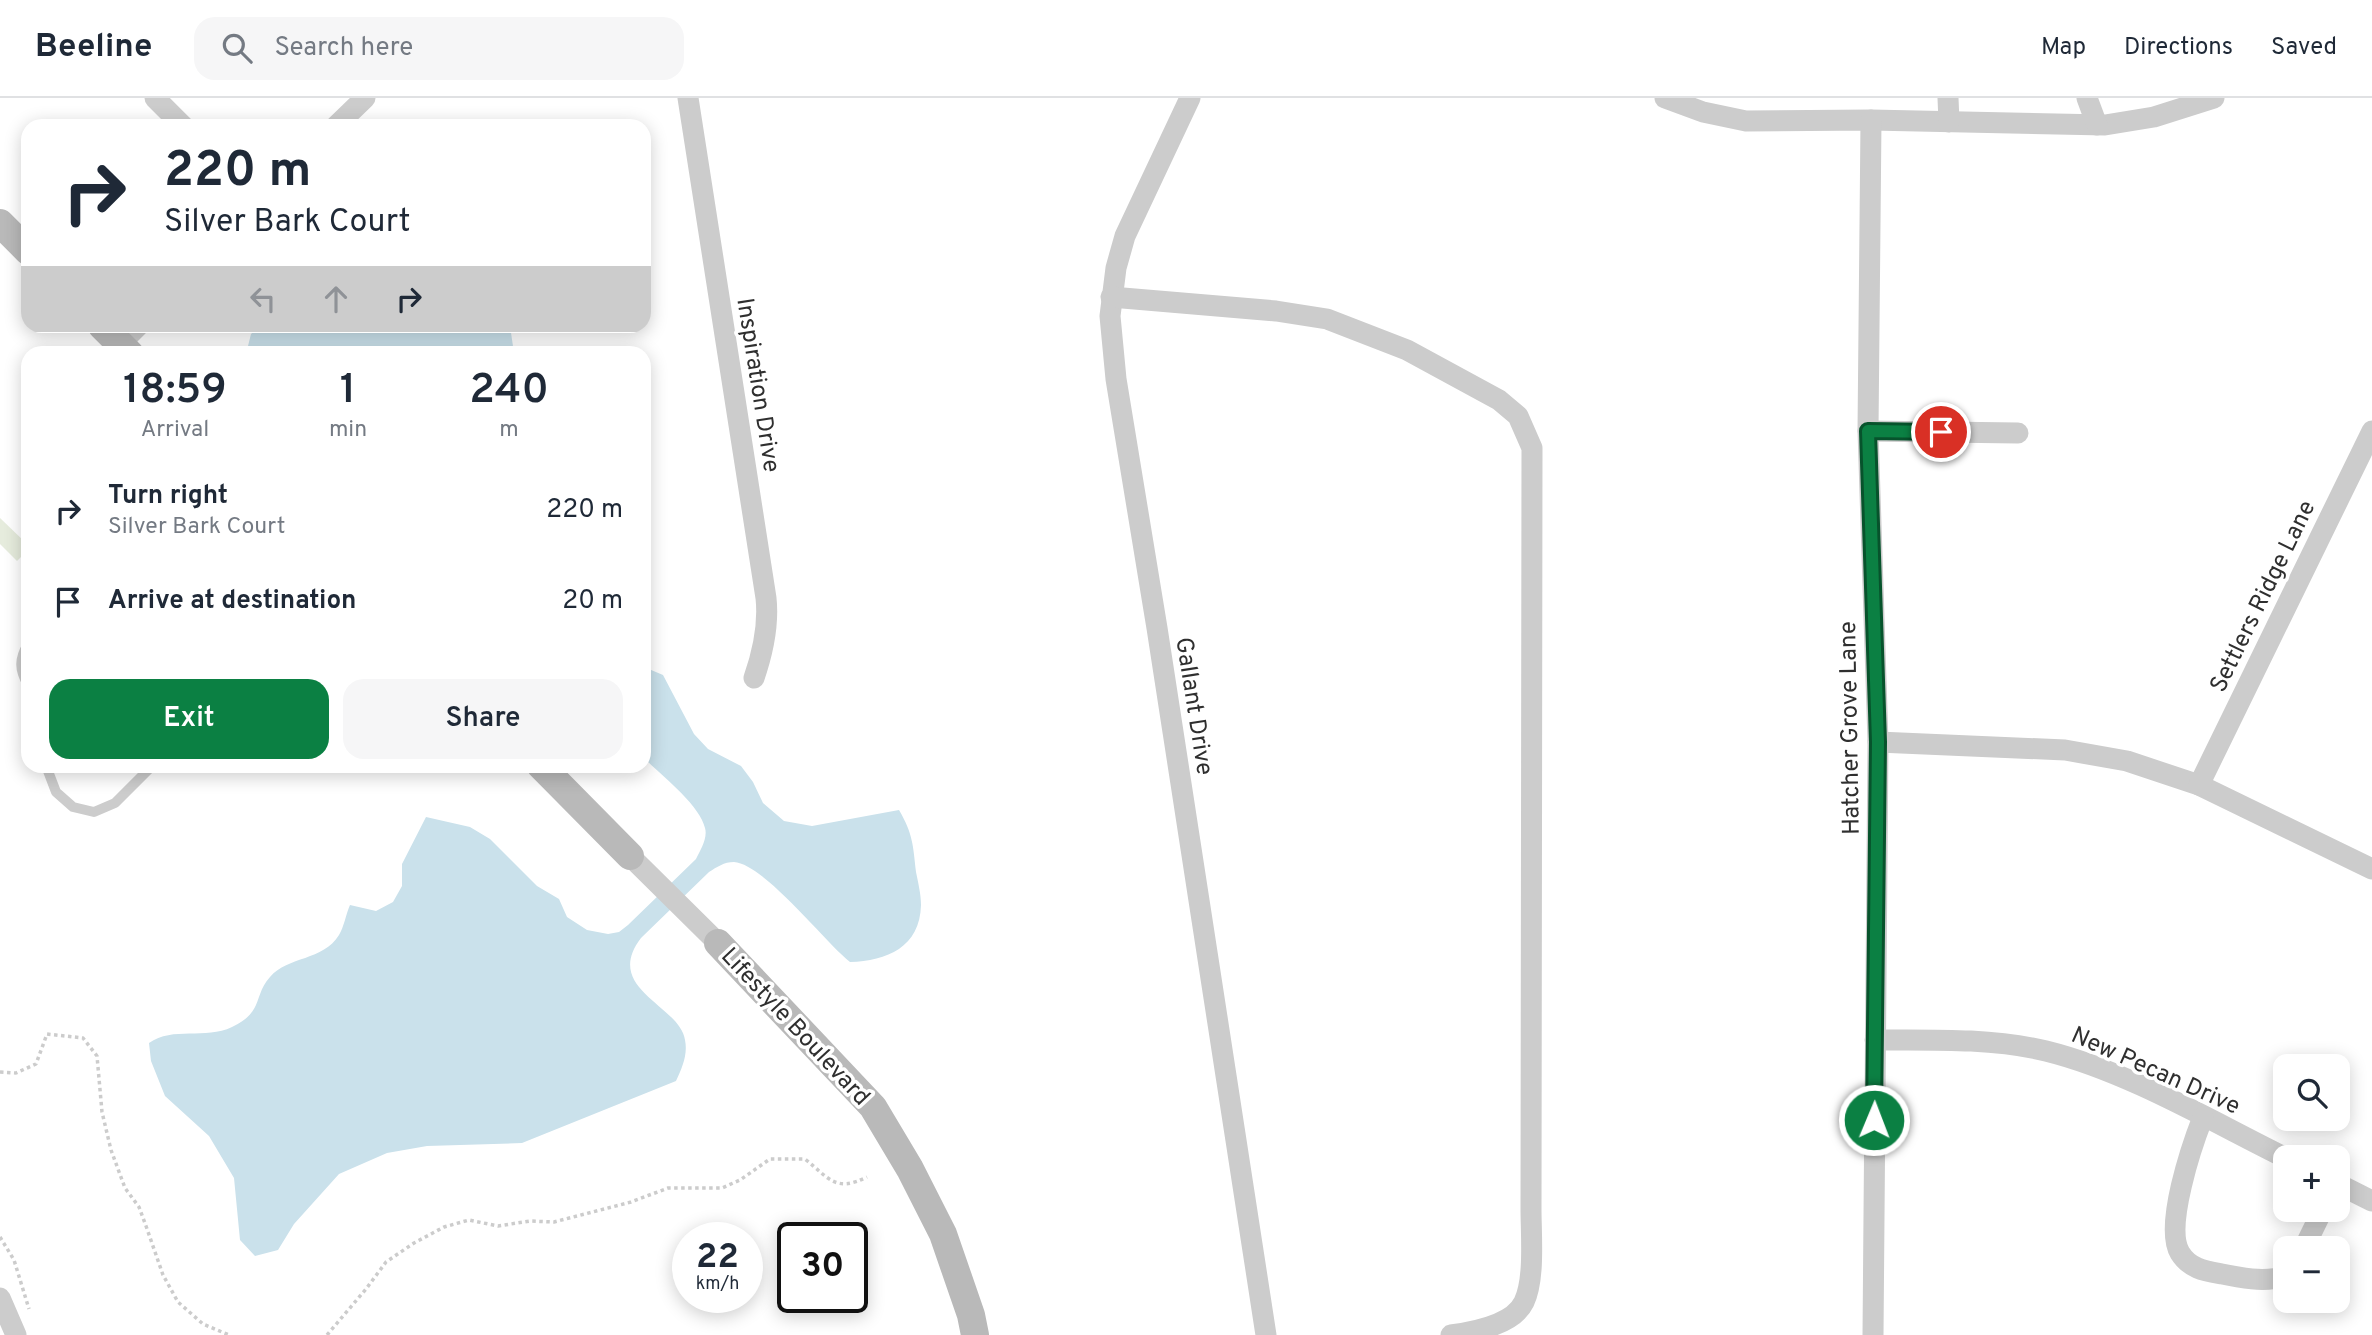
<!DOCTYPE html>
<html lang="en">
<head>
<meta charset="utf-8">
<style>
	:root { --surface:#fff; --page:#f6f6f7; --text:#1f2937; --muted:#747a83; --line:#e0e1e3; --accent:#0b8043 }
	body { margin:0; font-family:Overpass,sans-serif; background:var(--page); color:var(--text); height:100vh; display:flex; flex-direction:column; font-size:26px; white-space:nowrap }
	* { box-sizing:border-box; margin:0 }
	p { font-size:23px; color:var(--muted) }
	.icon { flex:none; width:38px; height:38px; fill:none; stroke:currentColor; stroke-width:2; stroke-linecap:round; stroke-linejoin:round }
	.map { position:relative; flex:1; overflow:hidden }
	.panel { position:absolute; left:21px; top:248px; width:630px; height:427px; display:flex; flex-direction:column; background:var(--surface); border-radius:21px; box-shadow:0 4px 18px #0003 }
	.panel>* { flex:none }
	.hud { position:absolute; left:21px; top:21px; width:630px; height:214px; border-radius:21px; box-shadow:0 4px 18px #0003; background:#fff; color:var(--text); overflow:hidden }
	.buttons { position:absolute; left:2273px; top:956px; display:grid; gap:14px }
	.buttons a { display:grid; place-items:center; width:77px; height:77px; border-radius:14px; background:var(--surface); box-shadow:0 4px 18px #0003; font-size:35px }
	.speed { position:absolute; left:672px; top:1124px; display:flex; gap:14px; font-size:35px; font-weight:700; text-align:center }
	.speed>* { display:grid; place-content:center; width:91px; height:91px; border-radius:50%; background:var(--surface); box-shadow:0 4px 18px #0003; line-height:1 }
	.speed small { font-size:18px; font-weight:400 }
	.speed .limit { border:4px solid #111; border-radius:10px; background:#fff; color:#111 }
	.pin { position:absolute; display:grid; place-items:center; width:60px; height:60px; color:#fff; margin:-30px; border:4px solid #fff; border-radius:50%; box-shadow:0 2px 7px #0007 }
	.me { position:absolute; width:77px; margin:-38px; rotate:1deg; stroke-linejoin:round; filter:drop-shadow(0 0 5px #0008) }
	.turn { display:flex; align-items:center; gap:24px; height:147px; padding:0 28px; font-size:32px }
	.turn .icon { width:91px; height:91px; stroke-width:2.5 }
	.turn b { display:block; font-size:49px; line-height:60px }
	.lanes { display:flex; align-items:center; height:66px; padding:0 28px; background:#0003; justify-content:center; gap:35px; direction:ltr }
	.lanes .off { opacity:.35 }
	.eta { display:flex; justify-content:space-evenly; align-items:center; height:119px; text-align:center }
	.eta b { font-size:42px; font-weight:600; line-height:49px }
	.action { display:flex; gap:14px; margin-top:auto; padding:14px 28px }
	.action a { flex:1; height:80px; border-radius:21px; background:var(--accent); color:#fff; font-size:28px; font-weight:600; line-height:80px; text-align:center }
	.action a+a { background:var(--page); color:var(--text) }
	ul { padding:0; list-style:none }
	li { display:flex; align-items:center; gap:21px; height:91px; padding:0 28px }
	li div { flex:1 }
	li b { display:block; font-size:26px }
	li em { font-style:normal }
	header { display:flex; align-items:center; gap:42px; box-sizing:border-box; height:98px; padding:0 35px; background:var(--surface); border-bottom:2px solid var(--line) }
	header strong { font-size:33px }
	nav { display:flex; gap:38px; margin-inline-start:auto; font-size:24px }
	.search { width:490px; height:63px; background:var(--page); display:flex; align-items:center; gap:18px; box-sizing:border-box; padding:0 24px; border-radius:21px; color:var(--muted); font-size:26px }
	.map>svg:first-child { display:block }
	.garden { fill:#e6ecdd }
	.water { fill:#cae1eb }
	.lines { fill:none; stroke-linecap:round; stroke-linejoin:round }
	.path { stroke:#ccc; stroke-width:3.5; stroke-dasharray:3.5 3.5; stroke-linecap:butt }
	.lane { stroke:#ccc; stroke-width:10 }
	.street { stroke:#ccc; stroke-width:21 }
	.secondary { stroke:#b9b9b9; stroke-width:28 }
	.route-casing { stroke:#07532c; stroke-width:18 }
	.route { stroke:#0b8043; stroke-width:12 }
	.labels { text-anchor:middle; stroke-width:7; stroke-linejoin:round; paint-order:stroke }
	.street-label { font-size:24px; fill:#2f2f2f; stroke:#fff }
</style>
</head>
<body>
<header>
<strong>Beeline</strong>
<div class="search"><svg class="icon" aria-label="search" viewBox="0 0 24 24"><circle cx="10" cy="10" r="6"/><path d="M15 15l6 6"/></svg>Search here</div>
<nav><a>Map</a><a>Directions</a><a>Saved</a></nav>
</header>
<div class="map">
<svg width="2372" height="1237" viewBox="0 0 2372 1237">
	<rect width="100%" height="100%" fill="#fff"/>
	<polygon class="garden" points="0,420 28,447 28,452 17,463 0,446"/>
	<g class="water">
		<polygon points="260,228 510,228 514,255 249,255 247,252 251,236"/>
		<path d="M644,569l19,8 31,59 14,15 33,17 12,16 10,21 21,18 28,5 87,-16c14,24 14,35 17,62 2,10 5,22 5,33 -1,42 -34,56 -71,57 -26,-21 -86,-98 -116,-100 -10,0 -17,5 -25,10l-68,66c-39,51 39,67 44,102 3,15 -3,28 -9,41l-154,62 -95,3 -40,7 -48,21 -45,50 -16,26 -23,6 -15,-16 -6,-62 -25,-42 -44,-40 -14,-35 -2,-18c24,-17 56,-3 83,-16 32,-15 21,-31 38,-50 18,-21 53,-16 69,-42 5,-8 7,-21 11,-30l26,6 17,-9 9,-16v-22l24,-47 44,10 20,12 47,47 22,13 8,18 20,13 21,4 11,-2 9,-7 68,-66c4,-8 12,-21 9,-31 -5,-23 -44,-53 -61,-70z"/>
	</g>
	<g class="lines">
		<g class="path">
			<polyline points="0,974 16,975 36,966 47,936 83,940 97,958 102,1014 111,1052 125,1090 139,1109 146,1128 163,1177 178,1204 203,1226 229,1237"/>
			<polyline points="0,1139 14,1162 29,1211"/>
			<path d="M327,1237l39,-46 20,-27 28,-19 30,-16 25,-7 29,6 32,-5 24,1 77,-20 37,-14h54l18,-8 30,-21h35c24,19 30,34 62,18"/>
		</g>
		<g class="lane">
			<path d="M28,546c-9,15 -9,25 0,41"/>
			<polyline points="50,668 48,673 56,694 73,709 94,714 115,705 152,668"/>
		</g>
		<g class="street">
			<polyline points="155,0 183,28"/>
			<path d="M688,0l78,500c3,28 -3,54 -12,80"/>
			<polyline points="1190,0 1125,138 1116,170 1110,218 1116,281 1157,530 1266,1237"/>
			<polyline points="1665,0 1703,14 1746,23 1871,22 2105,27 2154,19 2214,0"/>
			<polyline points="1948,0 1949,24"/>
			<polyline points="2087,0 2097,27"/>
			<polyline points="1871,22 1868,333 1878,644 1873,1237"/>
			<polyline points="336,28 365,0"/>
			<path d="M1111,199l165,14 51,8 80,31 92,50 19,16 14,32 -1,761c0,26 4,70 -7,93 -11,23 -51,30 -73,33"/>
			<polyline points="120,246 138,228"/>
			<polyline points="1868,333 2018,335"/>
			<polyline points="1878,644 2065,652 2127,663 2199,687 2372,771"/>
			<polyline points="2199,687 2372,333"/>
			<polyline points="630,758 718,845"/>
			<path d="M1875,942c54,0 118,-2 171,11 81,20 165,70 240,107"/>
			<path d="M2203,1019c-11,28 -39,110 -23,136 10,16 25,18 42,21 22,4 42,9 64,2"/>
			<polyline points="2338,1086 2372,1103"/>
			<polyline points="2304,1150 2323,1111"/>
			<polyline points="0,1200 16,1237"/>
		</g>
		<g class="secondary">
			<polyline points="0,125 28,153"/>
			<polyline points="102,228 130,256"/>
			<polyline points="541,668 630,758"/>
			<polyline points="718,845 873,1009 910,1071 943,1136 971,1217 975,1237"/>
		</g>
	</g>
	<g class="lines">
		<g class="route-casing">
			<polyline id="route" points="1874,1022 1878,644 1868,333 1941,334"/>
		</g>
		<use href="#route" class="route"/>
	</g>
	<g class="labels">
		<g class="street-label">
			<text transform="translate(759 287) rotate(81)" y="8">Inspiration Drive</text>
			<text transform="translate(2262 498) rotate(-64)" y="8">Settlers Ridge Lane</text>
			<text transform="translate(1195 608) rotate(81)" y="8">Gallant Drive</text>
			<text transform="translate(1849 630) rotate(-91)" y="8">Hatcher Grove Lane</text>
			<text transform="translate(796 928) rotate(47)" y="8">Lifestyle Boulevard</text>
			<text transform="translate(2156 972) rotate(24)" y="8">New Pecan Drive</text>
		</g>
	</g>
</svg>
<div class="buttons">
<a><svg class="icon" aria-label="search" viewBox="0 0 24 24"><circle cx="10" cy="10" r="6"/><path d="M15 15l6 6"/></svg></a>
<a>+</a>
<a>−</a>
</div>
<div class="speed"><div>22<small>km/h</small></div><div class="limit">30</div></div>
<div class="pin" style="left:1941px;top:334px;background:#d93025"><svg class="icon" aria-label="arrive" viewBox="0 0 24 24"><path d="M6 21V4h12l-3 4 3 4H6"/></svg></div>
<svg class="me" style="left:1874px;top:1022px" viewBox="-20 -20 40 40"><circle r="17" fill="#0b8043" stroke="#fff" stroke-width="3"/><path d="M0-11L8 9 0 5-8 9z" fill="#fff"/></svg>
<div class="hud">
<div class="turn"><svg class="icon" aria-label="right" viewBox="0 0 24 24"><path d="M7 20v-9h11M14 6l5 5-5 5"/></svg><div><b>220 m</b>Silver Bark Court</div></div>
<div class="lanes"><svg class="icon off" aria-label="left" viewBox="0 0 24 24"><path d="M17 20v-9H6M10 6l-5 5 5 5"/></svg><svg class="icon off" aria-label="ahead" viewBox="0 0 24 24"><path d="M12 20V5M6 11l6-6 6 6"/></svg><svg class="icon" aria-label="right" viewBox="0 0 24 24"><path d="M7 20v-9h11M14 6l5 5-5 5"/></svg></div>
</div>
<section class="panel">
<div class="eta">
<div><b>18:59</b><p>Arrival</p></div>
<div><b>1</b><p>min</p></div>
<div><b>240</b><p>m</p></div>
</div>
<ul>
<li><svg class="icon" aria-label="right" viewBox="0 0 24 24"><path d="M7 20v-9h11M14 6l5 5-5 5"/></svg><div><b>Turn right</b><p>Silver Bark Court</p></div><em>220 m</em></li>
<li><svg class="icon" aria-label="arrive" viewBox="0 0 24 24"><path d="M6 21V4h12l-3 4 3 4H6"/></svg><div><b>Arrive at destination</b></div><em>20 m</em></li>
</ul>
<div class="action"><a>Exit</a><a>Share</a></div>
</section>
</div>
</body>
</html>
